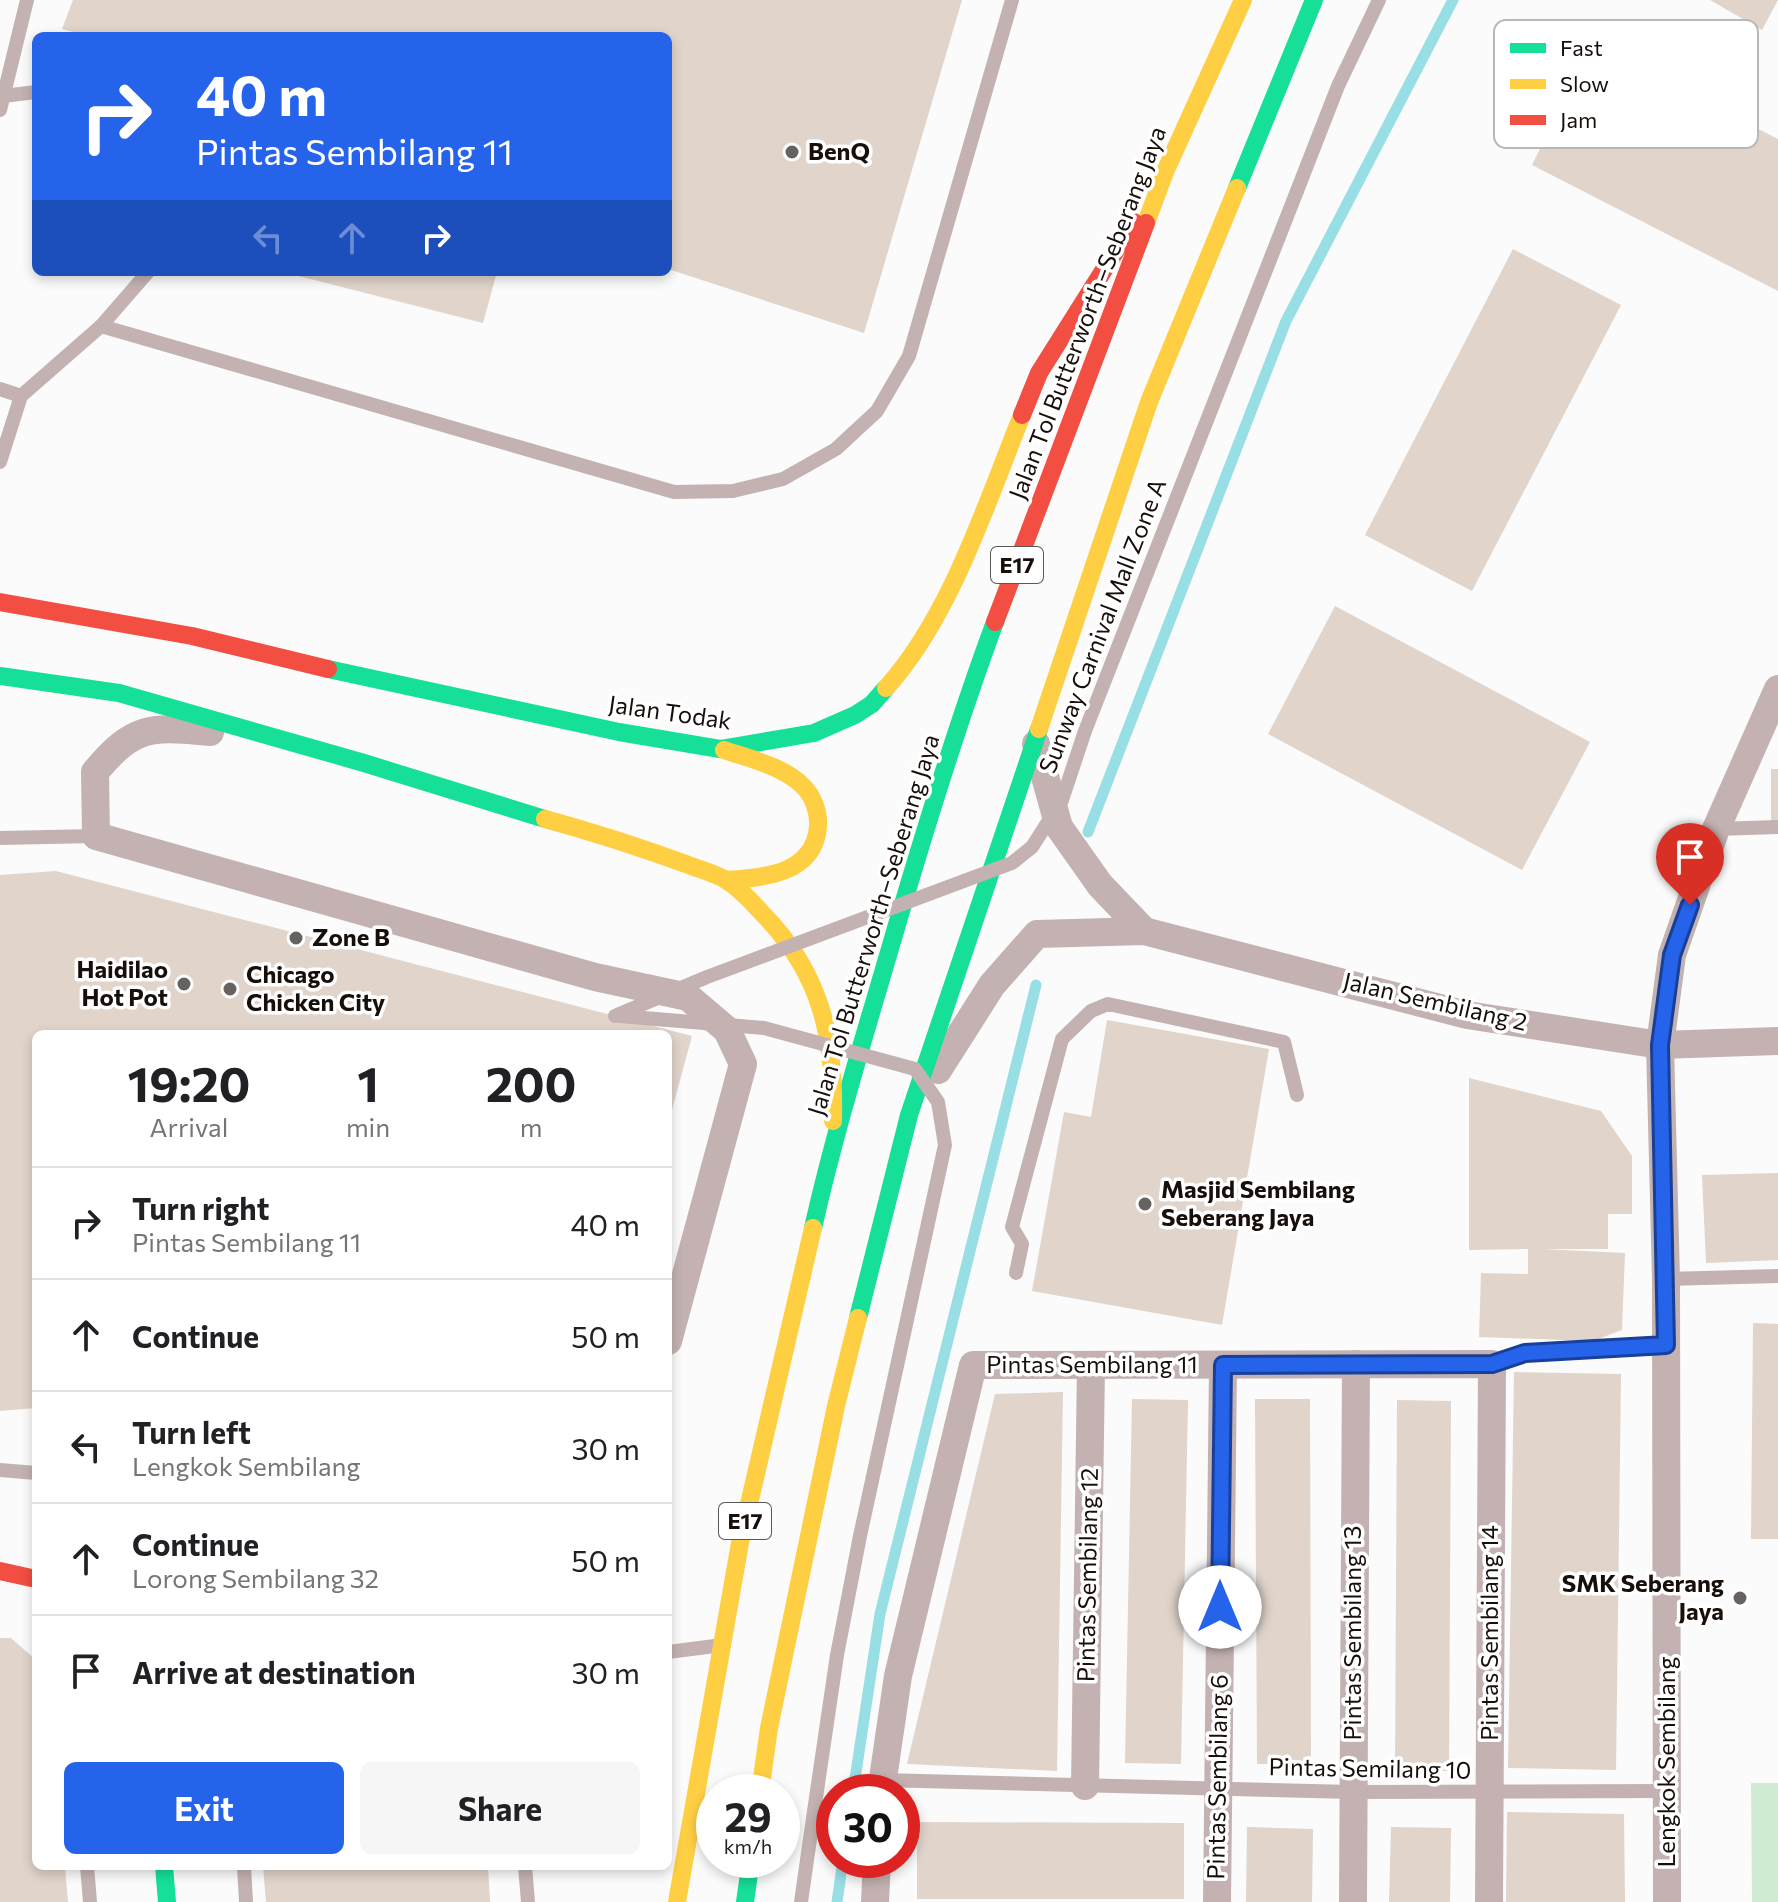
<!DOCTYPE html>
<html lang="en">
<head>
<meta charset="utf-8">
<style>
	:root { --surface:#fff; --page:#f6f6f6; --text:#202124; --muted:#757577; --line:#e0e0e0; --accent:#2563eb }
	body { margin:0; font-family:Commissioner,sans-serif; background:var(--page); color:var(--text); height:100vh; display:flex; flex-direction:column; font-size:30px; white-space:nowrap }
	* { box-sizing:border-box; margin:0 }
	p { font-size:26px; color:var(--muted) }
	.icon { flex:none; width:44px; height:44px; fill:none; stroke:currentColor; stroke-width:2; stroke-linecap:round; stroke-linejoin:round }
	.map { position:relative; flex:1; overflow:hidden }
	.details { position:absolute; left:32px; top:1030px; width:640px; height:840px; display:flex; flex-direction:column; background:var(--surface); border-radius:12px; box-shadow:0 4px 12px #0003 }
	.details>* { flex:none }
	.hud { position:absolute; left:32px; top:32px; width:640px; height:244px; border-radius:12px; box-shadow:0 4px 12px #0003; background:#2563eb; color:#fff; overflow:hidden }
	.speed { position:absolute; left:696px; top:1774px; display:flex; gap:16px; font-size:40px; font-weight:700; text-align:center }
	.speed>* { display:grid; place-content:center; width:104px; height:104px; border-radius:50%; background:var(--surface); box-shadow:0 4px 12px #0003; line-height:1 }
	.speed small { font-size:20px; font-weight:400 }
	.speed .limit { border:12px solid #d22; background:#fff; color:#111 }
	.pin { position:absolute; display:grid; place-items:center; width:68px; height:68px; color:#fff; margin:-82px -34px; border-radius:50% 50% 50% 0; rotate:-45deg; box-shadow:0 0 8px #0007 }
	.pin .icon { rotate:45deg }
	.me { position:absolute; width:88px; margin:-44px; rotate:0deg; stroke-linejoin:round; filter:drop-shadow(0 0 6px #0008) }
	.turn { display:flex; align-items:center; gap:28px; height:168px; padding:0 32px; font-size:36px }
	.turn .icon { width:104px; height:104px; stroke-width:2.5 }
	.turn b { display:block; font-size:56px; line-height:68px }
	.lanes { display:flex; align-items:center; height:76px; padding:0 32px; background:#0003; justify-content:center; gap:40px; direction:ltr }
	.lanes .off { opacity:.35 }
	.eta { display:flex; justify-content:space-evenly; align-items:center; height:136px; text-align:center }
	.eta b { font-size:48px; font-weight:700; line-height:56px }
	.button { display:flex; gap:16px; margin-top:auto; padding:16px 32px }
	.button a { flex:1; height:92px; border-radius:12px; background:var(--accent); color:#fff; font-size:32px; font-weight:700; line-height:92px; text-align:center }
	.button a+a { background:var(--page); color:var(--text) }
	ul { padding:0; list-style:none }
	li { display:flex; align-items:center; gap:24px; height:112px; padding:0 32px; border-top:2px solid var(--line) }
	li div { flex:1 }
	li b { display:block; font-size:30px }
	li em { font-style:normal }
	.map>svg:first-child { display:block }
	.green { fill:#d0ecd2 }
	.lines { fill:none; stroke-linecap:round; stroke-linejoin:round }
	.stream { stroke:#98dee5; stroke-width:11 }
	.building { fill:#e0d4cb }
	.lane { stroke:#c3b2b1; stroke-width:14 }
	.street { stroke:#c3b2b1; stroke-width:28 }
	.fast { stroke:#16e098; stroke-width:18 }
	.slow { stroke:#ffcf43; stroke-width:18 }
	.jam { stroke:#f24e42; stroke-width:18 }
	.lane-bridge { stroke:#c3b2b1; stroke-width:14 }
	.route-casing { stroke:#184099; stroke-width:20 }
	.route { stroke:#2563eb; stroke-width:14 }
	.poi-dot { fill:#67625f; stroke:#fff; stroke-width:3 }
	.labels { text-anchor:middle; stroke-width:7; stroke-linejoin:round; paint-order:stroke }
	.shield { fill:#fff; stroke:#5d5754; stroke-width:2 }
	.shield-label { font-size:22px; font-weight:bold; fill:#180f0b }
	.poi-label { font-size:24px; font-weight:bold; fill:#180f0b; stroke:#fff; text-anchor:start }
	.street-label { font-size:24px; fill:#180f0b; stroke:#fff }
	.key { fill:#fff; stroke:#bab7b6; stroke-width:2 }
	.key-label { font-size:22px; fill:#180f0b }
</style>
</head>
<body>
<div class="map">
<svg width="1778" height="1902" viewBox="0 0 1778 1902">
	<rect width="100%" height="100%" fill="#fbfbfb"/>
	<polygon class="green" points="1751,1783 1778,1783 1778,1902 1752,1902"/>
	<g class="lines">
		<g class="stream">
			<polyline points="1088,832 1286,321 1453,0"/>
			<polyline points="853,1792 880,1614 1036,985"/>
			<polyline points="837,1902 843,1860"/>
		</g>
	</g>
	<g class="building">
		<polygon points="73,0 962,0 864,333 668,269 668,36 87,36 62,29"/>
		<polygon points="1710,0 1778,0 1762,30"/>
		<polygon points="1592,44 1778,139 1778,291 1532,165"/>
		<polygon points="1513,249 1621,305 1472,591 1365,535"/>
		<polygon points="283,272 497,272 483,323"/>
		<polygon points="1335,606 1590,742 1522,870 1268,734"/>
		<rect x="1771" y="769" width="7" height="54"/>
		<polygon points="56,871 692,1036 669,1121 668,1034 36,1034 36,1408 0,1411 0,875"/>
		<polygon points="1107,1020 1269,1049 1222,1325 1032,1291 1064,1112 1091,1117"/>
		<polygon points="1469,1078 1601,1111 1632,1156 1632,1214 1608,1214 1608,1249 1542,1249 1625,1253 1622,1330 1593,1341 1479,1337 1481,1273 1528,1274 1528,1249 1469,1250"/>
		<polygon points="1778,1173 1778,1260 1706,1263 1702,1175"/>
		<polygon points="1753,1323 1778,1324 1778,1539 1751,1539"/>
		<polygon points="1514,1372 1621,1374 1616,1770 1508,1768"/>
		<polygon points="1063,1392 1057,1771 907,1764 995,1394"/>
		<polygon points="1132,1399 1188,1400 1181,1764 1125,1763"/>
		<polygon points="1255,1399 1310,1399 1311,1764 1257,1764"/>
		<polygon points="1397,1400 1451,1401 1449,1771 1395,1770"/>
		<polygon points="0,1638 11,1638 36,1660 36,1866 65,1866 68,1902 0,1902"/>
		<polygon points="1507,1812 1624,1814 1625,1902 1506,1902"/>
		<polygon points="917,1822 1184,1823 1184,1899 917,1899"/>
		<polygon points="1247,1827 1313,1829 1312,1902 1246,1902"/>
		<polygon points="1391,1827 1451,1828 1450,1902 1389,1902"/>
		<polygon points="263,1866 488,1866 490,1902 266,1902"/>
	</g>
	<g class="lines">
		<g class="lane">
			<polyline points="3,96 36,92"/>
			<polyline points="0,110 27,0"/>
			<polyline points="1297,191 1338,86 1379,0"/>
			<polyline points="101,326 148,272"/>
			<polyline points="0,389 21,396"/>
			<polyline points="0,462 21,396 101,326 674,492 733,491 783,479 836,449 877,411 909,356 1012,0"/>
			<polyline points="1716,829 1778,827"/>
			<polyline points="0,838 96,836"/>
			<polyline points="1016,1273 1022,1244 1012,1227 1062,1039 1091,1011 1108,1004 1284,1042 1297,1095"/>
			<polyline points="1666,1279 1778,1276"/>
			<polyline points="1492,1364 1525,1353 1666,1345"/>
			<polyline points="0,1470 36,1473"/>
			<polyline points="668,1652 715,1646"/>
			<polyline points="881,1780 1352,1792 1667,1791"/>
			<polyline points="87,1866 90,1902"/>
			<polyline points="244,1866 246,1902"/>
			<polyline points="525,1866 528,1902"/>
			<polyline points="801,1902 813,1818"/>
		</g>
		<g class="street">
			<path d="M210,732c-59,-5 -75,-8 -115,40l1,64 499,141 93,20 39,33 16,34 -75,277"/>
			<polyline points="1036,744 1059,827 1100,885 1144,931"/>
			<polyline points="938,1070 992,985 1037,934 1144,931 1467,1015 1660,1045 1778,1041"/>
			<polyline points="1085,1786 1091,1365"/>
			<polyline points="881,1792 898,1676 973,1365 1492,1364 1489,1902"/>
			<polyline points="875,1902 877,1860"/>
			<polyline points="1217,1902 1223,1365"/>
			<polyline points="1353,1902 1356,1364"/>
			<polyline points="1667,1902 1666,1279 1660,1045 1672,955 1716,829 1778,689"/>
		</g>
		<g class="fast">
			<polyline points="1237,188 1314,0"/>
			<polyline points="328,669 619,732 720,749 814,733 855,715 872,704 886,688"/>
			<polyline points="0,676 119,693 364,763 545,819"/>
			<path d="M813,1228c21,-93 49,-184 76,-276 32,-110 66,-222 106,-330"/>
			<polyline points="858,1318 909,1115 1039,729"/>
			<polyline points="164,1866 167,1902"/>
			<polyline points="745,1902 751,1860"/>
		</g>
		<g class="slow">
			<polyline points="1146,223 1165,172 1243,0"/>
			<path d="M886,688c65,-72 100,-184 136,-273"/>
			<polyline points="1039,729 1149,402 1237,188"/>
			<path d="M724,750c26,9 59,16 79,36 10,10 16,26 15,40 -3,48 -55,52 -92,54"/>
			<path d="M545,819c48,13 94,28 141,45 12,5 28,9 40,16 13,8 26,22 36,33 60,61 73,125 71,208"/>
			<polyline points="760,1792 769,1728 836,1406 858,1318"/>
			<polyline points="677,1902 740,1543 813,1228"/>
		</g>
		<g class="jam">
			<polyline points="1022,415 1039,373 1134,222"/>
			<polyline points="0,602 192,636 328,669"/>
			<polyline points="995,622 1146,223"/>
			<polyline points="0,1571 36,1579"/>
		</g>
		<g class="lane-bridge">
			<polyline points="615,1016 707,977 1012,863 1032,847 1062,800 1085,731 1297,191"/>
			<polyline points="620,1016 764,1028 915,1069 938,1102 945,1145 860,1536 837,1655 813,1818"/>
		</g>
	</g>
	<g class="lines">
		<g class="route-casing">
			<polyline id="route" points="1220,1607 1223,1365 1492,1364 1525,1353 1666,1345 1660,1045 1672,955 1690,905"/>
		</g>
		<use href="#route" class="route"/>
	</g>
	<g class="poi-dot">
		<circle cx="792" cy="152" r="8"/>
		<circle cx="296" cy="938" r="8"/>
		<circle cx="184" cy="984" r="8"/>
		<circle cx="230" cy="989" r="8"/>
		<circle cx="1145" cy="1204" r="8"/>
		<circle cx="1740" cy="1598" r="8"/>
	</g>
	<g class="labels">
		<g class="shield">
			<rect x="991" y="547" width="52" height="36" rx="6"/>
			<rect x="719" y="1503" width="52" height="36" rx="6"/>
		</g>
		<g class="shield-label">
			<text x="1017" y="573">E17</text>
			<text x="745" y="1529">E17</text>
		</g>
		<g class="poi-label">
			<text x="808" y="160">BenQ</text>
			<text x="312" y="946">Zone B</text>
			<text x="168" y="978" text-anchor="end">Haidilao<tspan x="168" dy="28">Hot Pot</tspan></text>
			<text x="246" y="983">Chicago<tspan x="246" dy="28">Chicken City</tspan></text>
			<text x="1161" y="1198">Masjid Sembilang<tspan x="1161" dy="28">Seberang Jaya</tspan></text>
			<text x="1724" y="1592" text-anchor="end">SMK Seberang<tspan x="1724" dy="28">Jaya</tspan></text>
		</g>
		<g class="street-label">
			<text transform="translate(1088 313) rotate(-69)" y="8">Jalan Tol Butterworth–Seberang Jaya</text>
			<text transform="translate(1103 626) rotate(-69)" y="8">Sunway Carnival Mall Zone A</text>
			<text transform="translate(670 713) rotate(8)" y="8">Jalan Todak</text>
			<text transform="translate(874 925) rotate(-73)" y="8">Jalan Tol Butterworth–Seberang Jaya</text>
			<text transform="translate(1435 1002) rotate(13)" y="8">Jalan Sembilang 2</text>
			<text x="1092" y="1373">Pintas Sembilang 11</text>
			<text transform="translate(1088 1575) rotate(-89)" y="8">Pintas Sembilang 12</text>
			<text transform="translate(1353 1633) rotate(-90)" y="8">Pintas Sembilang 13</text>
			<text transform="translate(1490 1633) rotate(-90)" y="8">Pintas Sembilang 14</text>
			<text transform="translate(1667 1762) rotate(-90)" y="8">Lengkok Sembilang</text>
			<text transform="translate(1370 1769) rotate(1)" y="8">Pintas Semilang 10</text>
			<text transform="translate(1218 1777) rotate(-89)" y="8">Pintas Sembilang 6</text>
		</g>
	</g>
	<rect x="1494" y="20" width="264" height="128" rx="12" class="key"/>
	<rect x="1510" y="43" width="36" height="10" fill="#16e098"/>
	<rect x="1510" y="79" width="36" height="10" fill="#ffcf43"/>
	<rect x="1510" y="115" width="36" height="10" fill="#f24e42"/>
	<g class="key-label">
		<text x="1560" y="56">Fast</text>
		<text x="1560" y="92">Slow</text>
		<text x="1560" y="128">Jam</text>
	</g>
</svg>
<div class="speed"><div>29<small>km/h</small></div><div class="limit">30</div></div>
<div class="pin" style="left:1690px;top:905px;background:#d93025"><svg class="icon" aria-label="arrive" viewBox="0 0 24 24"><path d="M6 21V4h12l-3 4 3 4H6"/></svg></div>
<svg class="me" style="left:1220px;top:1607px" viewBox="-20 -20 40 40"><circle r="19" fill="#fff"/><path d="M0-13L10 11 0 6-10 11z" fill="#2563eb"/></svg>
<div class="hud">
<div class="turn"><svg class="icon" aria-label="right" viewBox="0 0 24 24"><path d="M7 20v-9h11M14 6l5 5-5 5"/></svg><div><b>40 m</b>Pintas Sembilang 11</div></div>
<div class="lanes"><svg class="icon off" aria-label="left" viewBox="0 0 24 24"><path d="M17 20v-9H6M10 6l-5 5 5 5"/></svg><svg class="icon off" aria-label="ahead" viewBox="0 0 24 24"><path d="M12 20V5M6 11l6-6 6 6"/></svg><svg class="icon" aria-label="right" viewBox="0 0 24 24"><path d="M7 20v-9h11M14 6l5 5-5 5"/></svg></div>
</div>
<section class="details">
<div class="eta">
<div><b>19:20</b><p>Arrival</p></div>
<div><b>1</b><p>min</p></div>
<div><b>200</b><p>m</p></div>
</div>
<ul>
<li><svg class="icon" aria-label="right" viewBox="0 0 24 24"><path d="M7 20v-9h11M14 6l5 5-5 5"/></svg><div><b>Turn right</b><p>Pintas Sembilang 11</p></div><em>40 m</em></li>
<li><svg class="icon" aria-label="ahead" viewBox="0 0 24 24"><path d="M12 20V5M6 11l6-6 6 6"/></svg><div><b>Continue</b></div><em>50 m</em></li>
<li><svg class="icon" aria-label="left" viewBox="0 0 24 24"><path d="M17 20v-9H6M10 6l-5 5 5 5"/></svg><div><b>Turn left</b><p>Lengkok Sembilang</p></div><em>30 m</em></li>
<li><svg class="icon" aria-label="ahead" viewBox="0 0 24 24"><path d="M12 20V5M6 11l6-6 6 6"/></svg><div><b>Continue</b><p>Lorong Sembilang 32</p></div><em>50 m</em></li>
<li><svg class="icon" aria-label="arrive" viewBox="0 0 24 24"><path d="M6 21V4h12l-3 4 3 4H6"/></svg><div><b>Arrive at destination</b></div><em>30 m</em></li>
</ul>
<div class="button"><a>Exit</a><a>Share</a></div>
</section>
</div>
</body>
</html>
